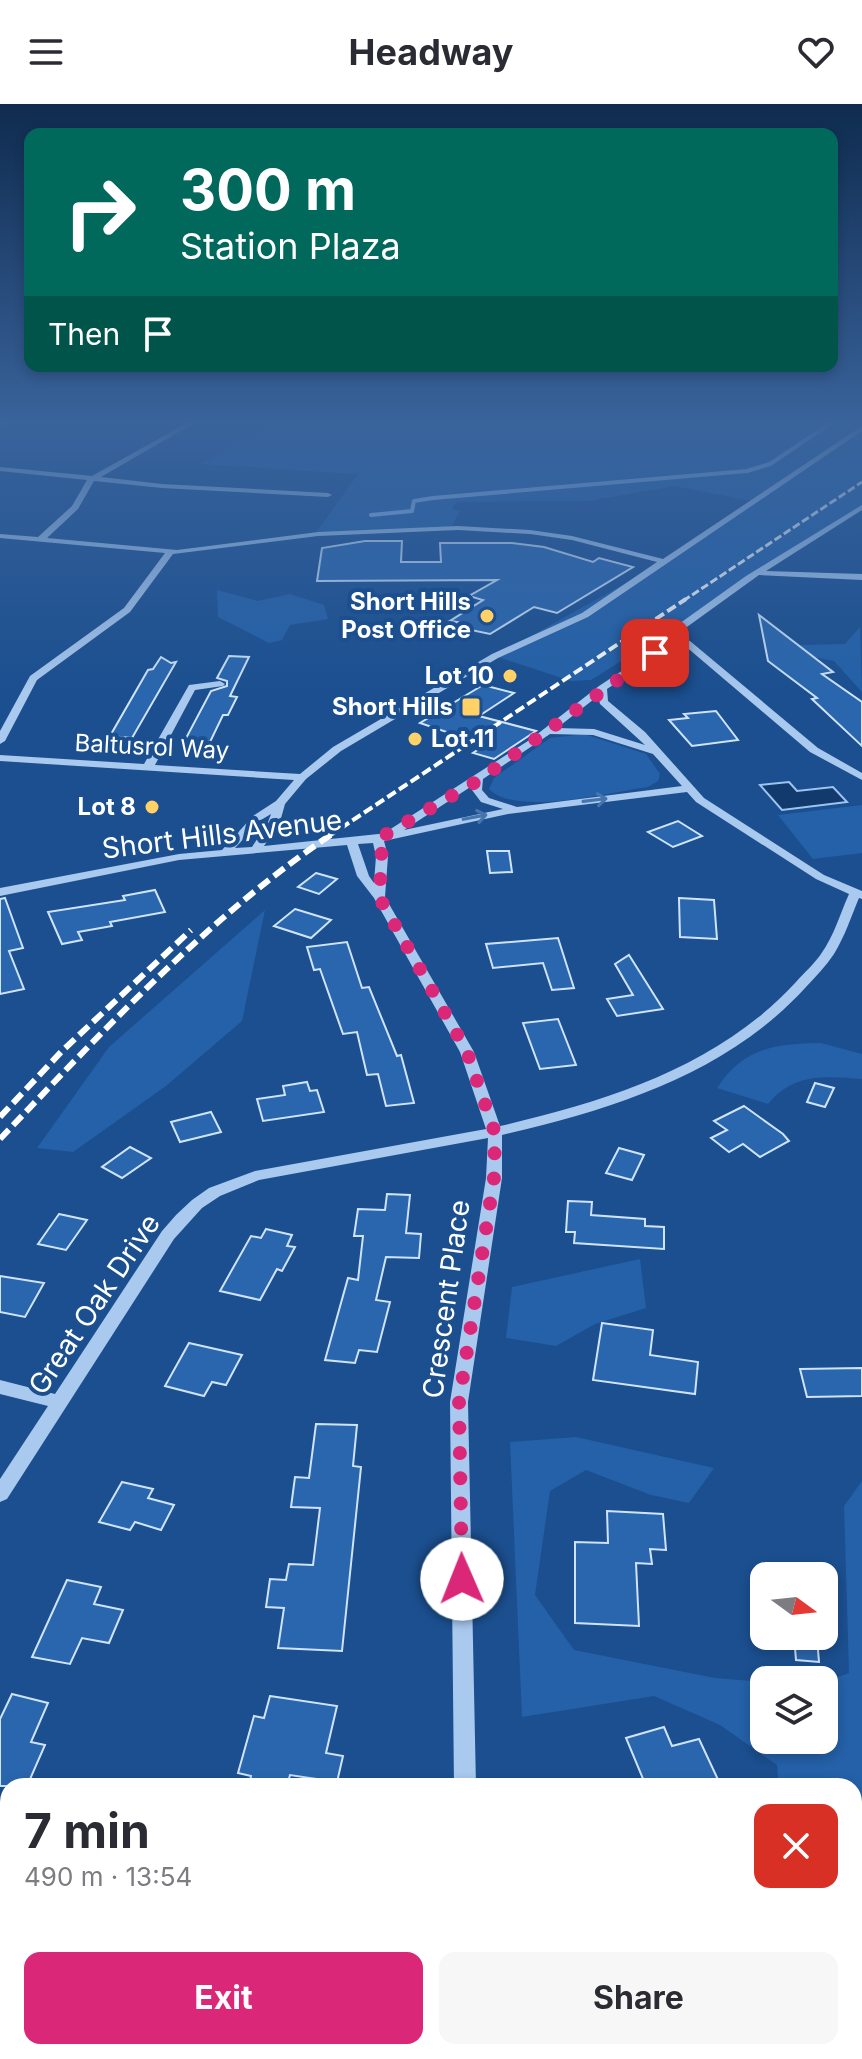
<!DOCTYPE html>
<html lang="en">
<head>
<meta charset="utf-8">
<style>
	:root { --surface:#fff; --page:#f7f7f7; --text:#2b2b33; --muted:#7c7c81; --accent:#db2777 }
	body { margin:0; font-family:Inter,sans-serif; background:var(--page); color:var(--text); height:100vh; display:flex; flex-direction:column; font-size:30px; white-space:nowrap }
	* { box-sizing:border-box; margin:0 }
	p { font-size:26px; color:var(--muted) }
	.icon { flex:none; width:44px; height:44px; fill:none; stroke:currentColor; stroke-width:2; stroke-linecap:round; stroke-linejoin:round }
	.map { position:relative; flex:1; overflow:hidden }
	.details { position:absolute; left:0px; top:1674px; width:862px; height:282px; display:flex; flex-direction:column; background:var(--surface); border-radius:24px 24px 0 0; box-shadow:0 4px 12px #0003 }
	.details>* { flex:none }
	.top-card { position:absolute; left:24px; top:24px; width:814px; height:244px; border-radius:16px; box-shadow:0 4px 12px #0003; background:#00695c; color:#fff; overflow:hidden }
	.needle { width:52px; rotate:105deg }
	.controls { position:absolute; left:750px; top:1458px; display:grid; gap:16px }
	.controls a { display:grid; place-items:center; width:88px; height:88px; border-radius:16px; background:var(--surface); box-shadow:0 4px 12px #0003; font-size:40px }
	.pin { position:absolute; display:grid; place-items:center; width:68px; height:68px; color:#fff; margin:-34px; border-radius:16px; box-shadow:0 4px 12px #0006 }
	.me { position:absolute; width:88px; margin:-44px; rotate:359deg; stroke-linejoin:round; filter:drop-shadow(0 0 6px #0008) }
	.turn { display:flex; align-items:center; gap:28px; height:168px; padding:0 24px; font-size:36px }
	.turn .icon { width:104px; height:104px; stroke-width:2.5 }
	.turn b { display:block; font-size:56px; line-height:68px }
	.then { display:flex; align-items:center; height:76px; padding:0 24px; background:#0003; gap:16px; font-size:30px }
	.round { display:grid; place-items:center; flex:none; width:84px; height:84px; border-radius:16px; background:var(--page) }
	.headline { display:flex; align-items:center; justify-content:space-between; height:136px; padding:0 24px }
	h1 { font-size:48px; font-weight:700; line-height:60px }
	.button { display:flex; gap:16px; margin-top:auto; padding:16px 24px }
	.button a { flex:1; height:92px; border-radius:16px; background:var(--accent); color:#fff; font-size:32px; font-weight:700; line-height:92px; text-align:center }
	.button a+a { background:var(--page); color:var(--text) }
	header { display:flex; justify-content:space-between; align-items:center; height:104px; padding:0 24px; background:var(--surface); font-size:36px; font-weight:700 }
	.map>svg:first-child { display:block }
	.green { fill:#2461a8 }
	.water { fill:#123a6d; stroke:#9cc4f0; stroke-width:2 }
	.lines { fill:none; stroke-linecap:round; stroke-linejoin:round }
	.stream { stroke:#9cc4f0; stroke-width:4 }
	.building { fill:#2a66ad; stroke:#cfe3fa; stroke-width:2 }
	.minor { fill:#a9c9ee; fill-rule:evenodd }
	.rail-far2 { stroke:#fff; stroke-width:3; stroke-dasharray:8 3; stroke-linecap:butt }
	.rail-far1 { stroke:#fff; stroke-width:4; stroke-dasharray:10 4; stroke-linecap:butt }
	.rail { stroke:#fff; stroke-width:6; stroke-dasharray:13 6; stroke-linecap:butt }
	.oneway { stroke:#4674ac }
	.route { stroke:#db2777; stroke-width:14; stroke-dasharray:0 25.2 }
	.poi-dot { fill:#ffd166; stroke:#1b4f8f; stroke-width:3 }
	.labels { text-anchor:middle; stroke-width:8; stroke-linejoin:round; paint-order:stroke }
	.far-poi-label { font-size:24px; font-weight:bold; fill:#fff; stroke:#1b4f8f; text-anchor:end }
	.far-street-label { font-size:24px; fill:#fff; stroke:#1b4f8f }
	.street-label { font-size:28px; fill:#fff; stroke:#1b4f8f }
</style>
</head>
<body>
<header><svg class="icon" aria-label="menu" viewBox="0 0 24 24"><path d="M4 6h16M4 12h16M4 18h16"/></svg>Headway<svg class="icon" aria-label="heart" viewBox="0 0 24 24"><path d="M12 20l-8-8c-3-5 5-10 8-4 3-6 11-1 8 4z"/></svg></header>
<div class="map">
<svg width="862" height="1955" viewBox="0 0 862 1955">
	<rect width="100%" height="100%" fill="#1b4f8f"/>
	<g class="green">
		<polygon points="282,315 862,315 862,406 591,576 571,577 495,552 635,474 753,397 674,382 588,397 457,398 452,405 460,407 451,424 315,430 358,370 201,360"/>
		<polygon points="217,486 258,497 290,490 324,501 328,515 290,521 282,536 269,539 218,513"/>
		<polygon points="860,523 862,588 834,557 782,547 800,541 845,540"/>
		<path d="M584,630l62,20 14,20 -2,7 -10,6c-37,5 -133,30 -159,2l5,-11 56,-40z"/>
		<polygon points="862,701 862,749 813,755 778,711"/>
		<polygon points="265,806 242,917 166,982 73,1048 37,1044 109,943"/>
		<path d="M821,939l41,11v25c-37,-3 -69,-6 -94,25l-51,-16c27,-41 58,-44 104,-45z"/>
		<polygon points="640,1155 646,1204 595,1220 556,1242 506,1234 512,1183"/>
		<polygon points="576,1333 714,1364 689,1399 651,1391 586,1366 550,1387 535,1491 574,1546 715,1574 764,1578 764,1636 824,1636 824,1578 849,1569 844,1402 862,1377 862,1737 854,1737 854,1682 779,1682 777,1661 720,1621 654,1592 522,1613 510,1338"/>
	</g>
	<polygon class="water" points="789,678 797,687 833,683 847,698 782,706 760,681"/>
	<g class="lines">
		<polyline class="stream" points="371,411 412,407 414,397 433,394 747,367 770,360 831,319"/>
	</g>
	<g class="building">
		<polygon points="365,437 402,437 401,458 441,458 440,439 512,439 544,443 593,458 599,454 633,463 557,509 534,503 490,530 452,522 457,518 450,517 483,496 469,492 497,476 317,477 322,444"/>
		<polygon points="759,511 833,568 822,570 862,598 862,642 812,595 817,594 768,557"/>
		<polygon points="229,552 249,553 230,592 237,593 228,611 223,611 210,638 185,636 211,587 227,582 227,577 217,574"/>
		<polygon points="161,553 171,559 176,558 132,634 110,632 148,566 153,565"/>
		<polygon points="483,581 514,589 479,612 536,627 494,655 473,649 485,641 420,619"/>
		<polygon points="716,607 738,636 692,642 669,616 688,614 684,610"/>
		<polygon points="678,717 702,732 673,743 648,728"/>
		<polygon points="487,747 509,747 512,768 490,769"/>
		<polygon points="316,769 337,775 319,790 298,783"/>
		<polygon points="155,786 165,808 110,818 112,822 78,828 82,836 62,840 48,808 125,796 123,792"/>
		<polygon points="5,794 23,844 9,847 24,885 0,890 0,795"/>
		<polygon points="679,794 714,796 717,835 680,833"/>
		<polygon points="295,805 331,816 311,834 274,822"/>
		<polygon points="558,834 574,884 552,886 543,859 493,864 486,840"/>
		<polygon points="347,838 362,884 369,883 397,952 401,951 414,999 386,1002 378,970 367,971 357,928 343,930 320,865 314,866 307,843"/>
		<polygon points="629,851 663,905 617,912 607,895 633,891 615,860"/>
		<polygon points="558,915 576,961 540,965 523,919"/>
		<polygon points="307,978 310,987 317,986 324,1008 263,1017 257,995 285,991 283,982"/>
		<polygon points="815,979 834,984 825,1003 807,998"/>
		<polygon points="744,1002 783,1030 789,1037 760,1053 743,1040 729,1048 711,1034 727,1026 714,1017"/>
		<polygon points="211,1008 221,1028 180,1038 171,1018"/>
		<polygon points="130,1043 151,1054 122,1074 102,1063"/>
		<polygon points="619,1044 644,1051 632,1076 606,1069"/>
		<polygon points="387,1090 410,1091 406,1129 421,1130 419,1154 386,1153 376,1196 390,1198 377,1248 359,1246 355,1259 325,1256 348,1174 358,1176 363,1132 354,1132 358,1105 385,1106"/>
		<polygon points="568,1097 592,1098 591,1111 645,1115 645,1122 664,1123 664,1145 574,1139 575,1128 566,1128"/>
		<polygon points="59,1110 87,1116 66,1146 38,1140"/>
		<polygon points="266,1125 292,1131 287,1142 295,1143 282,1167 277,1165 260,1196 220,1187 251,1132 261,1134"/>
		<polygon points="0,1172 44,1179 25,1213 0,1208"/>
		<polygon points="602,1219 653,1226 650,1251 698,1258 695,1290 593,1276"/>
		<polygon points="189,1239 242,1251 226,1281 212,1278 204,1292 165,1282"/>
		<polygon points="862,1264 862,1292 807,1293 800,1265"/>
		<polygon points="316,1320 357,1321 353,1362 361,1363 342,1547 278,1544 284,1504 266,1503 270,1475 286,1476 289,1460 313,1461 320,1404 291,1403 295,1373 309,1374"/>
		<polygon points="122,1378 153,1385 148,1394 174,1401 161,1426 135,1418 130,1426 99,1418"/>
		<polygon points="607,1407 663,1410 666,1446 650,1445 652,1460 636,1459 639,1522 575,1519 575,1438 608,1439"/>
		<polygon points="67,1476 101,1483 94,1500 123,1506 109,1539 82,1534 70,1560 32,1553"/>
		<polygon points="794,1532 817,1534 819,1558 796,1556"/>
		<polygon points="12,1590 48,1599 31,1638 45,1641 27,1682 0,1682 0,1615"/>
		<polygon points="270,1592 337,1602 326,1649 343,1652 337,1678 290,1671 287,1682 249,1682 251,1672 238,1669 254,1612 264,1614"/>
		<polygon points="664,1623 672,1642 699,1635 721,1682 646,1682 626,1634"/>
	</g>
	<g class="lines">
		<g class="minor">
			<polygon points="11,315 20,315 0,322 0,318"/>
			<path d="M194,315h7l-100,58 61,7 166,9 4,2 -4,2 -166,-9 -68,-7 -16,28 -31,29 130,12 141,-18 140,-6 72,4 42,6 91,23 199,-133v5l-274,186 -90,41 -157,93 -35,28 -21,25 -5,18 -16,24 124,-13 1,-3 142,-91 68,-53 53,-35 17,-20 77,-55 116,-71v5l-96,61 96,3v6l-103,-5 -86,62 17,4 128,107 44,25v7l-52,-28 -126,-107 -15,-3 -11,13 -51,34 1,12 37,31 59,66 120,77 38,16v8l-3,-1c-8,19 -14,38 -25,56 -8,12 -18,22 -28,33 -79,87 -193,122 -304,148v43l-34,224 8,384h-22l-4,-384 36,-224 2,-40 -229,42 -39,16 -18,12 -28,31 -167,260 -7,3v-23l48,-73 -48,-12v-14l55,14 107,-163 14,-16 16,-15 17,-12 46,-17 231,-42 -26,-77 -86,-154 -17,-22 -10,-31 -168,15 -179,36v-8l179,-34 43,-4 31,-34 23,-15 18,-21 -294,-19v-6l144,9 45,-79 31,-4 5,3 -2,2 -28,4 -40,75 145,9 33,-27 159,-93 90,-41 75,-51 -85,-22 -42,-6 -72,-4 -140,6 -145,18 -43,58 -93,68 -32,61 -5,3v-13l30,-55 94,-68 41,-55 -165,-15v-4l38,3 34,-31 15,-26 -87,-9v-4l92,9zM598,592l2,8 45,41 -51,-16 -37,-1zM550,630l43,1 60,19 29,32 -165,21 -28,-9 -7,-8 1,-11zM472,682v4l9,12 22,7 -99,21zM687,688l9,10 120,77 33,15c-9,20 -15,42 -28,60 -7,10 -17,19 -25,28 -77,84 -188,119 -296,144l-26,-74 -89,-155 3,-41 -4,-15 124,-27zM271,710l-3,8 -16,25 -17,1 26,-28zM373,739l3,13 -2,27 -5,-7 -11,-32z"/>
			<polygon points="286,1948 318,1948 315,1955 284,1955"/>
			<polygon points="678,1948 705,1948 707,1955 681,1955"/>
		</g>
		<polyline class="rail-far2" points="683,497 862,378"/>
		<polyline class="rail-far1" points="329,732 686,495"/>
		<g class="rail">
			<polyline points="0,1013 62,947 191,826"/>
			<path d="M0,1035c103,-108 207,-221 332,-305"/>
		</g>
	</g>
	<defs><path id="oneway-shaft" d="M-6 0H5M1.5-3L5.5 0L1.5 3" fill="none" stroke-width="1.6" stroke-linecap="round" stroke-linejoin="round" transform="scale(2)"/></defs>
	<g class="oneway">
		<use href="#oneway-shaft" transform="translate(595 696) rotate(-7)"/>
		<use href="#oneway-shaft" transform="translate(475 713) rotate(-11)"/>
	</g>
	<linearGradient id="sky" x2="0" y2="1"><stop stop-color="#0f2b4f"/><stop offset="0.54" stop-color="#39639b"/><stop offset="1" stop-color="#39639b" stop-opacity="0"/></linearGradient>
	<rect width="862" height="588" fill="url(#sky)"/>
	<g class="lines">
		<polyline class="route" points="462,1475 459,1298 494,1074 495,1029 467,948 379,793 382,752 378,735 479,676 655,549"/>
	</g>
	<g class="poi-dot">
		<circle cx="487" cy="512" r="8"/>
		<circle cx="510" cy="572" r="8"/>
		<rect x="461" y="593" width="20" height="20" rx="4"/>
		<circle cx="415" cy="635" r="8"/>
		<circle cx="152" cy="703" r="8"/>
	</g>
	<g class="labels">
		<g class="far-poi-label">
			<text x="471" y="506">Short Hills<tspan x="471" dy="28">Post Office</tspan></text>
			<text x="494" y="580">Lot 10</text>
			<text x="453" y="611">Short Hills</text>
			<text x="431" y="643" text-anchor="start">Lot 11</text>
			<text x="136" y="711">Lot 8</text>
		</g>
		<g class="far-street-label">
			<text transform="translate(152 643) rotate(3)" y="8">Baltusrol Way</text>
		</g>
		<g class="street-label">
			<text transform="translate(222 730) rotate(-7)" y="10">Short Hills Avenue</text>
			<text transform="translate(446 1195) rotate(-82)" y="10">Crescent Place</text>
			<text transform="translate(94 1200) rotate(-56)" y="10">Great Oak Drive</text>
		</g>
	</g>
</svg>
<div class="controls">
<a><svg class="needle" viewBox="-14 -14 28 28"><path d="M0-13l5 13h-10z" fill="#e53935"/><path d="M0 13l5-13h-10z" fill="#7c7c81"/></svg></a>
<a><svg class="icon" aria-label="layers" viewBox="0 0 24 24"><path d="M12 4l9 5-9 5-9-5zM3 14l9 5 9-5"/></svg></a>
</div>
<div class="pin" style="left:655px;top:549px;background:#d93025"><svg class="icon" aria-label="arrive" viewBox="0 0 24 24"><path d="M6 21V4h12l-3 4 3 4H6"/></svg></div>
<svg class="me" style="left:462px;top:1475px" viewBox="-20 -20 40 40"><circle r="19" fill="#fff"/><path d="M0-13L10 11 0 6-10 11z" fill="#db2777"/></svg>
<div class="top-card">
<div class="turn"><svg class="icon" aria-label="right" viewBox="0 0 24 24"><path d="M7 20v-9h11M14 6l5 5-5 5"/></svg><div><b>300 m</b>Station Plaza</div></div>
<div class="then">Then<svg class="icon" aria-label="arrive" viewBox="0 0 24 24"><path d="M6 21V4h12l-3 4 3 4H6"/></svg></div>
</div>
<section class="details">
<div class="headline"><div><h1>7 min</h1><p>490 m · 13:54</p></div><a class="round" style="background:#d93025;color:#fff"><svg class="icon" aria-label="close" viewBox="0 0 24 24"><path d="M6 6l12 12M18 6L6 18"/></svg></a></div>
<div class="button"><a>Exit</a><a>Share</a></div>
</section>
</div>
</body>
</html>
